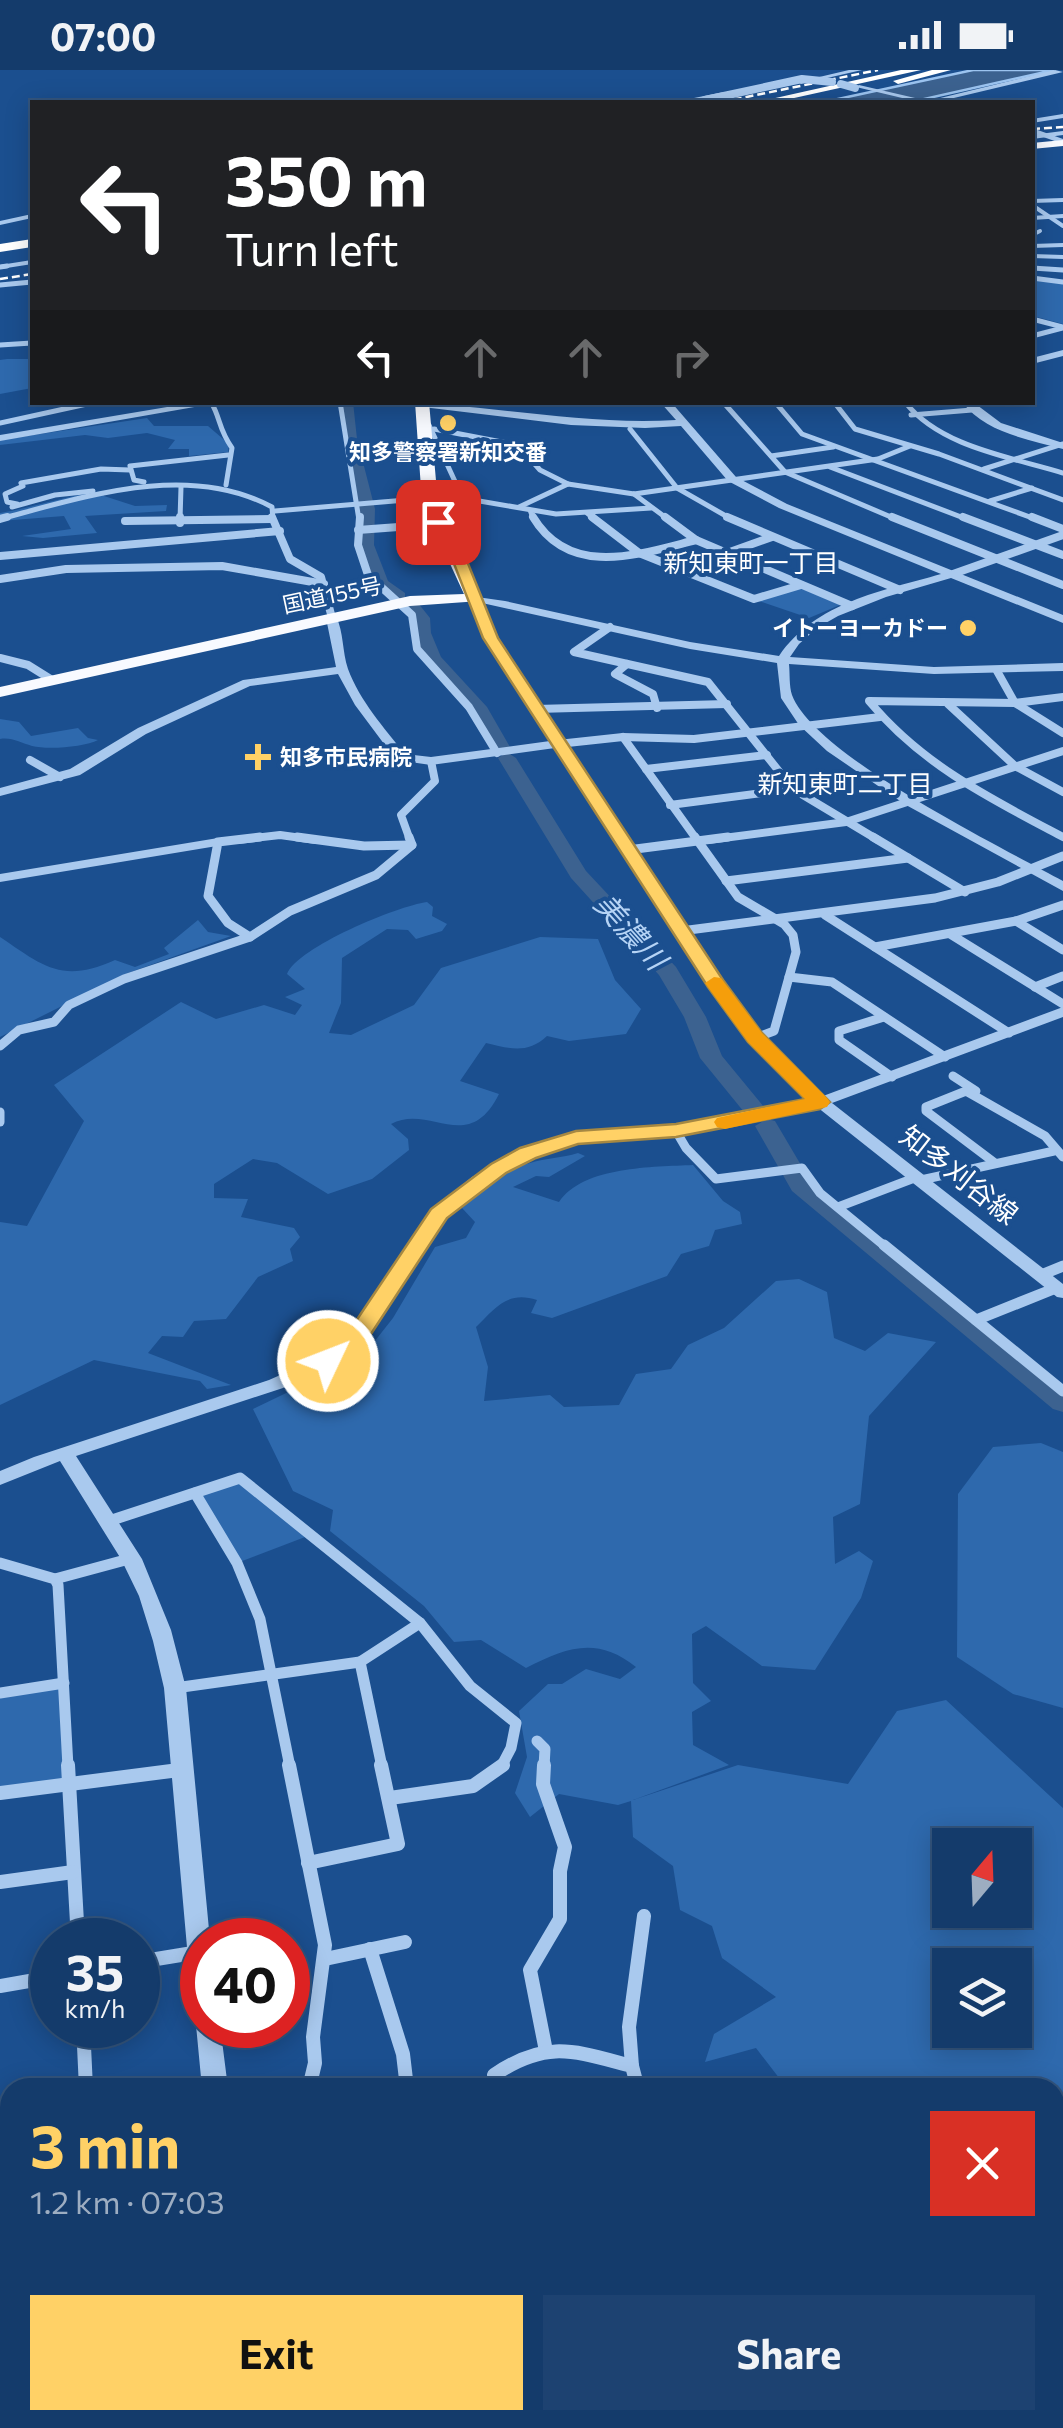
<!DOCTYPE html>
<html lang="en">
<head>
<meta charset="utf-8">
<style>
	:root { --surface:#143b6b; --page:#1d4271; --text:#f1f3f6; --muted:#9dadc1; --line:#33557e; --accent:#ffd166 }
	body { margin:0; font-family:Commissioner,"Noto Sans JP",sans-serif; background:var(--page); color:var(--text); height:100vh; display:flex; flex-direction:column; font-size:38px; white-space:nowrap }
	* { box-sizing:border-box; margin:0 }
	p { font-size:32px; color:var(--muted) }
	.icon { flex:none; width:55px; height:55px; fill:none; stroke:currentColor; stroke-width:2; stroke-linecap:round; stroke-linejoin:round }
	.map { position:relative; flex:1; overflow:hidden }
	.sheet { position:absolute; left:0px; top:2008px; width:1065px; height:352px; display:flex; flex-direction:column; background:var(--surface); border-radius:30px 30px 0 0; box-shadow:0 5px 25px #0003,0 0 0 2px var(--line) }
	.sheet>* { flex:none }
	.top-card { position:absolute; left:30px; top:30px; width:1005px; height:305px; border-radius:0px; box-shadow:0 5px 25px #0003,0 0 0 2px var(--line); background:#202124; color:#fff; overflow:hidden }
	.needle { width:65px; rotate:19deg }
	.fabs { position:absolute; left:932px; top:1758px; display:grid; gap:20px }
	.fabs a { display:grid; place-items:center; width:100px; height:100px; border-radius:0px; background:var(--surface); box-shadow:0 5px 25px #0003,0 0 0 2px var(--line); font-size:50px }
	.speed { position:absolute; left:30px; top:1848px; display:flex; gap:20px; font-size:50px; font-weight:700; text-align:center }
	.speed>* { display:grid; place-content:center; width:130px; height:130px; border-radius:50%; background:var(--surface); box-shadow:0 5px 25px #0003,0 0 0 2px var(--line); line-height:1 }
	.speed small { font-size:25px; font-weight:400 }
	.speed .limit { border:15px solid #d22; background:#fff; color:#111 }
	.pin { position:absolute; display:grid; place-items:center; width:85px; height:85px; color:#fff; margin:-42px; border-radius:20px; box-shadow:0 5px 15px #0006 }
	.me { position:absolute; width:110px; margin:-55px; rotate:47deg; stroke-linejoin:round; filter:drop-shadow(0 0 8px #0008) }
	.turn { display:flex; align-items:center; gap:35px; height:210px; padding:0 30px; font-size:45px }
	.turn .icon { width:130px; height:130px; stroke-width:2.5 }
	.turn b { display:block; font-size:70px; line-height:85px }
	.lanes { display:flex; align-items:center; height:95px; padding:0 30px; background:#0003; justify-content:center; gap:50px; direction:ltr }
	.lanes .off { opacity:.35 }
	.round { display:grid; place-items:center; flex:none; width:105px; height:105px; border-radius:0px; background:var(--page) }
	.summary { display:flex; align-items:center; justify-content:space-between; height:170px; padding:0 30px }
	h1 { font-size:60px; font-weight:700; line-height:75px; color:var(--accent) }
	.primary-button { display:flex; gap:20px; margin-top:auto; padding:20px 30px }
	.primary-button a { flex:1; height:115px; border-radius:0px; background:var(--accent); color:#111; font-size:40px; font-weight:700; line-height:115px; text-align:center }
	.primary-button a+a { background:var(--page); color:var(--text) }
	.status { display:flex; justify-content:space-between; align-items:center; height:70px; padding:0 50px; background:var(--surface); direction:ltr }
	.status svg { height:28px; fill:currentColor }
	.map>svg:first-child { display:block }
	.green { fill:#2e69ad; fill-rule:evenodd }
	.water { fill:#3c6290; stroke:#9cc4f0; stroke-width:2.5 }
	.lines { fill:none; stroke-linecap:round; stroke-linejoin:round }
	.river { fill:#3c6290; fill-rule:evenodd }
	.minor-far5 { stroke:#a9c9ee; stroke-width:4 }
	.minor-far4 { stroke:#a9c9ee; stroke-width:5 }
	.minor-far3 { stroke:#a9c9ee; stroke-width:8 }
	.minor-far2 { stroke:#a9c9ee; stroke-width:9 }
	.minor-far1 { stroke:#a9c9ee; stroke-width:11 }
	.minor { stroke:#a9c9ee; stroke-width:14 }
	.tertiary { fill:#a9c9ee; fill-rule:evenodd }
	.trunk { fill:#f8faff; fill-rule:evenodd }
	.motorway { fill:#fff; fill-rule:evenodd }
	.rail { stroke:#fff; stroke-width:2.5; stroke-dasharray:8 4; stroke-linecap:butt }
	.tertiary-bridge { stroke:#a9c9ee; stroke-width:8 }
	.route { fill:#ffd166; stroke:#a68842; stroke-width:2.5 }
	.slow { fill:#f59e0b }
	.poi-dot { fill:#ffd166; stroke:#1b4f8f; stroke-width:4 }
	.labels { text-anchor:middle; stroke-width:8; stroke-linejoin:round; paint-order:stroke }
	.far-poi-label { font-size:22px; font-weight:bold; fill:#fff; stroke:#1b4f8f }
	.far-street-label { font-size:22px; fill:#fff; stroke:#1b4f8f }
	.far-neighbourhood-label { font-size:25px; fill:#fff; stroke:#1b4f8f }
	.street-label { font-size:28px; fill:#fff; stroke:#1b4f8f }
	.water-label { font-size:30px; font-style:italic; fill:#b5d3f5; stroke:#1b4f8f }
</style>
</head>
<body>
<div class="status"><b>07:00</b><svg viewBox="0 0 49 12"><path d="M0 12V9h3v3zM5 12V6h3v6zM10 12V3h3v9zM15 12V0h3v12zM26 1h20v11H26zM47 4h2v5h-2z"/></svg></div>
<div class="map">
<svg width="1063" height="2358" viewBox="0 0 1063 2358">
	<rect width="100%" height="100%" fill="#1b4f8f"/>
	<g class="green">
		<polygon points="1032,209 1063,213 1063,254 1033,246"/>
		<polygon points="7,289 32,289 32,318 0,324 0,290"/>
		<polygon points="147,348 154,356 208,356 229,374 228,382 189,386 189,379 168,379 175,370 147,363 108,368 85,365 0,375 0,370"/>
		<path d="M104,421v5l31,10 32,-1 -1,6 -81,5 12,17 -54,5 -21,-2 49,-7 -7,-13 -64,5v-8c36,-6 68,-18 104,-22z"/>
		<polygon points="801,518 840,535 809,548 759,531"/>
		<path d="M0,649l19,3 12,14 47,-8 10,10 10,2c-13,7 -50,10 -66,6 -11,-3 -20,-9 -32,-7z"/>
		<path d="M427,832l6,5 -1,9 15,8 -5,7 -26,8 -8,-9 -21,-1 -45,29 -1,45 -12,30 22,2 63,-30 27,-37 99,-31 58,2 17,41 26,29 -15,25 -57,7 -22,-5c-19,18 -37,13 -61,7l-26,38 39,13c-31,62 -69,9 -108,30l17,15 1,11 -37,29 -44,15 -51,-31 -24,-4 -39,25v14l34,1 -7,18 53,11 6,9 -10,12 3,12 -35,16 -32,42 -32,2 -11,16 -21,-1 -14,17 83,32 -24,4 -7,-8 -106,-21 -94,45v-183l27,4 57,-105 -30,-36 127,-83 35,17 48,-14 31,10 7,-10 -17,-8 20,-8 -18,-15c11,-27 110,-68 140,-72z"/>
		<path d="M198,850l10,12 23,4 -103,37 -128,64v-100c43,29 62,47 115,23l20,7 34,-13 -5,-6z"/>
		<path d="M578,1083l7,3 -36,21 -13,-1 -23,11 46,15c24,-36 95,-35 134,-37l30,36 17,11 2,12 -27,6 -6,16 -28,8 -14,22 -115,42 -21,-5 6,-13c-29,-10 -42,8 -61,27l12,40 -4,34 66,-6 14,12 55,-2 17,-31 35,-5 17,-24 36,-17 52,-47 23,-2 28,13 7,46 31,13 23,-18 48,9 -67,74 -9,88 -27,13 2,47 24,-13 14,10 -12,37 -46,72 -53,-4 -56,-40 -14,8 1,49 18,18 -19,11 1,33 36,20 -96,35 105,-35 110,19 49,-73 49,-11 117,108v565l-8,-4v-281l-269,-1 -30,-39 -51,14 9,-28 62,-37 -54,-39 -10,-32 -32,-16 -7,-44 -40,-29 -2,-36 -13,4 -59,-11 -29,23 -15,-24 12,-36 -8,-46 29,-27h14l24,-15 34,10 16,-12c-39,-31 -69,-20 -110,1l-45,-28 -27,2 -30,-36 -94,-75 3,-21 -40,-19 -40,-82 110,-53 30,-38 42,-71 31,-9 9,-16 -13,-14c19,-19 41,-38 68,-45 16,-5 32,-5 48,-10zM950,1775h65v65h-65zM950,1895h65v65h-65z"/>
		<polygon points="1041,1373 1063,1382 1063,1638 1013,1624 957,1587 958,1424 993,1377"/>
		<polygon points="240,1408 313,1464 237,1493 195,1423"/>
		<polygon points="64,1613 71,1713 0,1723 0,1623"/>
		<polygon points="717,2350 897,2350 894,2358 730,2358"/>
	</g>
	<polygon class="water" points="973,0 1054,0 911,32 824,32"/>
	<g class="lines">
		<g class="river">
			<path d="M339,332h14l4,37 18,70 -1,36 14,36 17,12v6c-27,4 -43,-32 -47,-55 -2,-13 3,-27 0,-40 -6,-34 -15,-67 -19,-102z"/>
			<polygon points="406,533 418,533 430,548 431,563 441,587 487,637 510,677 508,681 494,681 475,645 424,588 414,563 414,549 404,537"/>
			<polygon points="507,682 516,688 586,801 676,897 706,947 722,986 764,1037 760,1042 744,1042 700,988 684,947 659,905 571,808 498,688"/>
			<polygon points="767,1049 775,1051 811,1112 1063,1319 1063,1342 1053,1339 792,1121 755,1056"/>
		</g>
		<g class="minor-far5">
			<polyline points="1032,67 1063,63"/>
			<polyline points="1032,131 1063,130"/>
			<polyline points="1032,135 1063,156"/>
			<polyline points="1032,148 1063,146"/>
			<polyline points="1032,165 1040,161"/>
			<polyline points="1032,176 1063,175"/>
			<polyline points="1032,186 1063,187"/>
			<polyline points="0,197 32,192"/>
			<polyline points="1032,198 1038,198"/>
		</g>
		<g class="minor-far4">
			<polyline points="0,197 7,196"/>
			<polyline points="1032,198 1063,200"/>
			<polyline points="1032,208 1063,212"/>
			<polyline points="0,215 32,212"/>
			<polyline points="1032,249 1063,257"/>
			<polyline points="1032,266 1063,258"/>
			<polyline points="0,275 32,273"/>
			<path d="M211,332c10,17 7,26 21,46l-6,37"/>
			<polyline points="340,332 359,450"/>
			<polyline points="723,332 785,402 898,450"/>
			<polyline points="775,332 802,364 1038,450"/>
			<polyline points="834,332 855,359 939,384 1063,430"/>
			<path d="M905,332c35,45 106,55 158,71"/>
			<polyline points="911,345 972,340"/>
			<polyline points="0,353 96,332"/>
			<polyline points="429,355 458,418 448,450"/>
			<polyline points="434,359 512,374 497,386 532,391 540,400 568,414"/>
			<polyline points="630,359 677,418 733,450"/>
			<polyline points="771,386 833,377"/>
			<polyline points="830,397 969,450"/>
			<polyline points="984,399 1063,374"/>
			<polyline points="144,412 134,410 130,396 228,385"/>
			<polyline points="634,424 669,450"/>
			<polyline points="456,427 556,444 651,438"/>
			<polyline points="990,431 1032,418"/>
			<polyline points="17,434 7,432 5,424 23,416 21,413 101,399 130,400"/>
			<polyline points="12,437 55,425 93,421"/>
			<polyline points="519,437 568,414 634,424 878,389 910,376"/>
			<polyline points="530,440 534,450"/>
			<polyline points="275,441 430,428"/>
			<polyline points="587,443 596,450"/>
			<path d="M0,449c87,-23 188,-57 272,-12l1,13"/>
			<polyline points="130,450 153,450"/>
			<polyline points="180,450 181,417"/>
			<polyline points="259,450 272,449"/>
		</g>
		<g class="minor-far3">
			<polyline points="272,447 290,489 321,507 332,548"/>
			<polyline points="360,447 358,475 368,505 412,545 417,579 469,637 497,683"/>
			<path d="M533,447c37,62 107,37 163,23"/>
			<polyline points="592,447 639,483 754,529 801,515"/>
			<polyline points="665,447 696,470 852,536"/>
			<polyline points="727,447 900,520"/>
			<polyline points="892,447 1063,515"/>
			<polyline points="963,447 1063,485"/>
			<polyline points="1032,447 1063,459"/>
			<polyline points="0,449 7,447"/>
			<polyline points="125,451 272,449"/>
			<polyline points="439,452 449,447"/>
			<polyline points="180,453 180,447"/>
			<polyline points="358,460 439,454"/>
			<polyline points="727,483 772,467"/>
			<polyline points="0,486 280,461"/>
			<polyline points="953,504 1063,465"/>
			<polyline points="0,509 66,499 222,496 324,514"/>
			<polyline points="610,557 574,582 708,612 793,719 878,770"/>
			<polyline points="0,588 28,595 52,610"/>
			<polyline points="627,594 615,604 653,624 657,638"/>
			<polyline points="997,601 1015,633 1063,663"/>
			<path d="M1063,627l-48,6 -146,-2c53,64 122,98 194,136"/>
			<polyline points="948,634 1015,696 1063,722"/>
			<polyline points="536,639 727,634"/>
			<polyline points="623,667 697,770"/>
			<polyline points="558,674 623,667 694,669 880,647"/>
			<polyline points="30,690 60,707"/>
			<polyline points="646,699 767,685"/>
			<polyline points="670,735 793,719"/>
			<polyline points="238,770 280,765 316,770"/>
			<polyline points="410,770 401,745 435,711 431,691"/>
			<polyline points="708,770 846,752 1063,681"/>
		</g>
		<g class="minor-far2">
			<polyline points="297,767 364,776 411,775"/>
			<polyline points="409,767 412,775"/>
			<polyline points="695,767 738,827 784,854 793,865 796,882 774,961 755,968"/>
			<polyline points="873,767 965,822"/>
			<polyline points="628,780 728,767"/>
			<polyline points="726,811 908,788"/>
			<polyline points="825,845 1009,963"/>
			<polyline points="1016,851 1063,880"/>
			<polyline points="681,861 935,828 998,812 1063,786"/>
			<polyline points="950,864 1063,934"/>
			<polyline points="250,867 228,853 208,826 218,772 260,767"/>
			<polyline points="875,877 1016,851 1063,835"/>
			<polyline points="789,907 832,912 945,987"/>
			<polyline points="1035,917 1063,906"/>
			<polyline points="884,947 839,961 839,970 892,1007"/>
			<polyline points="0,976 19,960 54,952 69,935 124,909 250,867 290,841 376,805 412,775"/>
			<polyline points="953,1006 976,1021"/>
			<polyline points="0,1042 0,1052"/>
			<polyline points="676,1061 686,1078 716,1109 802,1098 820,1123 887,1178"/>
			<polyline points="995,1093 926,1041 926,1037 966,1021 1045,1066 1063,1087"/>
			<polyline points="921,1110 1054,1081"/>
			<polyline points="838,1137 917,1107"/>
		</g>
		<g class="minor-far1">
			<polyline points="884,1175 1063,1321"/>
			<polyline points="1041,1205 1063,1196"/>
			<polyline points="976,1250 1056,1218"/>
			<polyline points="195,1423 237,1493 260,1549 290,1697"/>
			<polyline points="109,1451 240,1408 420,1553 470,1616 516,1653 511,1678 501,1697"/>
			<polyline points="0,1493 55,1509 58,1515 68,1697"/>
			<polyline points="55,1509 129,1489"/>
			<polyline points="360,1592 382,1697"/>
			<polyline points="175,1618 360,1592 420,1553"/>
			<polyline points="0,1623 64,1613"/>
			<polyline points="537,1671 545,1679 544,1697"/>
		</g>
		<g class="minor">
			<polyline points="68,1695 78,1870"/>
			<polyline points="289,1695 325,1875 313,1967 315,1993 309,2018"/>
			<polyline points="544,1695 543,1714 565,1777 560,1801 560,1849 530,1900 545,1976"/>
			<polyline points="0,1723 179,1700"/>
			<polyline points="390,1728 473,1716 503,1695"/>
			<polyline points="308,1793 398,1774 381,1695"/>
			<polyline points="0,1812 73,1802"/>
			<polyline points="370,1879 403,1984 407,2018"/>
			<polyline points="325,1889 405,1872"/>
			<polyline points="138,1892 199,1882"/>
			<polyline points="0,1916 52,1907"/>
			<polyline points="83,1955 86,2018"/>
			<polyline points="632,1996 629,1957 644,1846"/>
			<path d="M494,2005c53,-36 80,-24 138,-9l5,19"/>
			<polyline points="451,2018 454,2015"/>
			<polyline points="0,2097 10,2095"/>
			<polyline points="0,2173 10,2173"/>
		</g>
		<g class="tertiary">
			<polygon points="849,0 862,0 801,14 798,12"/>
			<polygon points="1055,0 1063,2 937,32 919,32 856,17 859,15 928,31"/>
			<polygon points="724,22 722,25 681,32 684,30"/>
			<polygon points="1063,44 1063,48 1032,53 1032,49"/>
			<polygon points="1032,58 1063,69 1063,74 1032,63"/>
			<polygon points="32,144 32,148 0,155 0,151"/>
			<polygon points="1063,280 1063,286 1032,294 1032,288"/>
			<polygon points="197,332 223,332 0,371 0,365"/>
			<polygon points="298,332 349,332 344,335"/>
			<path d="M381,332c99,0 196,24 295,18l-16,-18h11l65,75 51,27 276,111v8l-112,-45 -65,19 -48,19 -21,12 -18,16 -9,13 144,10 129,-4v8l-129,3 -145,-10c1,10 0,22 3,31 23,61 211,153 271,186v10l-157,-86 -79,-54 -28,-26 -18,-27 -4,-35 -87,-14 -208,-46 29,60 221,335 28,37 63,61 240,-89v10l-231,86 231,181v14l-6,-1 -240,-190 -141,29 -98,7 -44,14 -50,28 -39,32 -82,125 -28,23 -52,23 -207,68 66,103 29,71 15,58 24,252h-8v51l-9,-3 -3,-7 -26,-293 -11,-47 -14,-45 -18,-37 -61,-98 -60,24v-14l34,-14 235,-77 52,-23 29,-23 83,-124 39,-33 50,-28 54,-16 100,-7 132,-26 -58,-59 -29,-38 -166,-255 -124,17 -35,-5 -41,-55 -17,-31 -88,12 -104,48 -66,41 -80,21v-8l70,-19 68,-41 105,-48 93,-13 -10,-49 6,-4 4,2c8,17 6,35 12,53 12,32 36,59 57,85l26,3 119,-16 -51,-78 -31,-65 2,-2 35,5 185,41 89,14c37,-54 103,-65 162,-82l-162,-66 -51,-27 -47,-55 -36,2 -74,-3z"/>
			<path d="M962,332h11l28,21 62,20v6c-36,-10 -77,-16 -101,-47z"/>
			<polygon points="218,768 225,772 223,775 0,812 0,804"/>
			<polygon points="202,1947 202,1955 220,1955 228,2018 202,2018 196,1955"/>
			<polygon points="188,2350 216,2350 214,2358 186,2358"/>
		</g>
		<g class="trunk">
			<polygon points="1063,70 1063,76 1032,79 1032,73"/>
			<polygon points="415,332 429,332 438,433 482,528 480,531 410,536 0,627 0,617 410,526 464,524 422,433"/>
		</g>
		<g class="motorway">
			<polygon points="901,0 921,0 776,32 758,32"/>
			<polygon points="932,0 951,0 898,14 893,11"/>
			<polygon points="32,169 32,177 0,182 0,174"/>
		</g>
		<g class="rail">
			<polyline points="722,32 878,0"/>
			<polyline points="1032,59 1063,57"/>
			<polyline points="0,209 32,204"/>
		</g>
		<g class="tertiary-bridge">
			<polyline points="841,14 855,18"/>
			<polyline points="705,30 802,9 832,12"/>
		</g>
	</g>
	<polygon class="route" points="438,448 443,450 465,486 498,568 723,910 762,963 830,1032 820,1039 676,1067 578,1074 536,1088 506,1103 447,1148 365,1273 328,1298 316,1291 348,1263 431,1139 491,1094 520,1078 576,1061 676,1054 805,1029 748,972 708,917 483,568 451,486 431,452"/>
	<polygon class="slow" points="714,907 721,908 762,963 827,1028 830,1032 827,1037 725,1059 717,1057 714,1052 717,1048 805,1029 748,972 705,913"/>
	<g class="poi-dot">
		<circle cx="448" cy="353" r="10"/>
		<circle cx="968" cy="558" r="10"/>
		<path d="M253 672h10v10h10v10h-10v10h-10v-10h-10v-10h10z"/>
	</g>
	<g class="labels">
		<g class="far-poi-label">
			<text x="448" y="390">知多警察署新知交番</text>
			<text x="948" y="566" text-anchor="end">イトーヨーカドー</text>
			<text x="280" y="695" text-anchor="start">知多市民病院</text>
		</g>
		<g class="far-street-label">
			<text transform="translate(332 525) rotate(-12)" y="8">国道155号</text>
		</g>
		<g class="far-neighbourhood-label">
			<text x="751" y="502">新知東町一丁目</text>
			<text x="845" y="723">新知東町二丁目</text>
		</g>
		<g class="street-label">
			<text transform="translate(959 1105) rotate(38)" y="10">知多刈谷線</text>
		</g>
		<g class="water-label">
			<text transform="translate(630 862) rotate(48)" y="10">美濃川</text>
		</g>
	</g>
</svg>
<div class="fabs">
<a><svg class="needle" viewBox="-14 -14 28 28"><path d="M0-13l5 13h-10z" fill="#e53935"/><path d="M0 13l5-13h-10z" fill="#9dadc1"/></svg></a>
<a><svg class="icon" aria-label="layers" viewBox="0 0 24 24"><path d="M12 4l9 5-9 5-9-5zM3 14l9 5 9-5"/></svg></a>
</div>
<div class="speed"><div>35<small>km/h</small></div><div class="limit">40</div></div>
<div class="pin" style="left:438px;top:452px;background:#d93025"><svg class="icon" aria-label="arrive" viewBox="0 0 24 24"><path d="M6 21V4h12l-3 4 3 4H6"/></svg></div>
<svg class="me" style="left:328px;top:1291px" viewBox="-20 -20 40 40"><circle r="17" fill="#ffd166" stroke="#fff" stroke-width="3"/><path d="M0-11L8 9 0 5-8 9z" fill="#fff"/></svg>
<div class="top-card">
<div class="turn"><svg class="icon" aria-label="left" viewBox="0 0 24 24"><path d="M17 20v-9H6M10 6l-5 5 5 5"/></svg><div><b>350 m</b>Turn left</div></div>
<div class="lanes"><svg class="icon" aria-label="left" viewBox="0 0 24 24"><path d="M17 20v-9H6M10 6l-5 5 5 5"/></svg><svg class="icon off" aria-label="ahead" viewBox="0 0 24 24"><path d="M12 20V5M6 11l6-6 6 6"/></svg><svg class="icon off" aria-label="ahead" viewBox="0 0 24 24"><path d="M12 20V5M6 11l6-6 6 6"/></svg><svg class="icon off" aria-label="right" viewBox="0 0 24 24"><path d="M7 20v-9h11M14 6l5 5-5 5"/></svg></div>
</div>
<section class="sheet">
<div class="summary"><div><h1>3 min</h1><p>1.2 km · 07:03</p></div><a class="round" style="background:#d93025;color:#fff"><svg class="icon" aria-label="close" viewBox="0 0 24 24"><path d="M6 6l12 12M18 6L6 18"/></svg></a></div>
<div class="primary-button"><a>Exit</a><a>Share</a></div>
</section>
</div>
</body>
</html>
